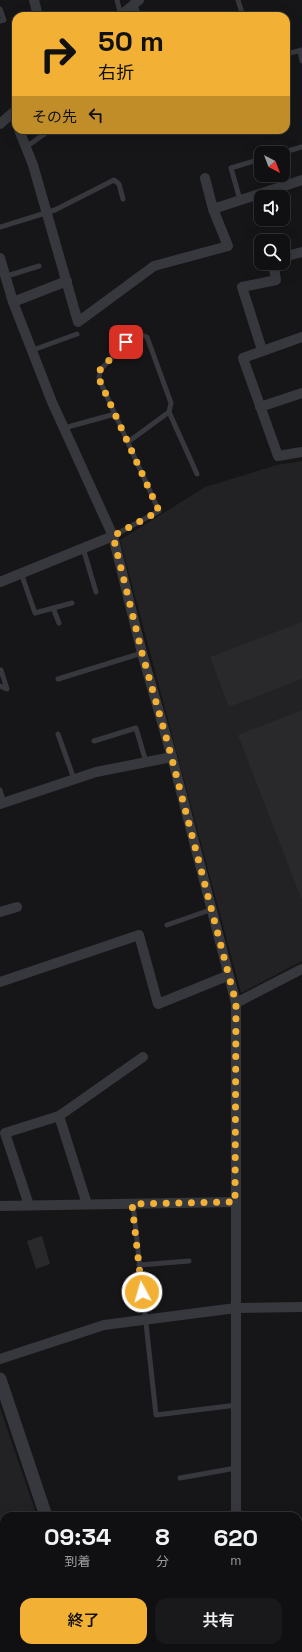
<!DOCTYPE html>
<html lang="ja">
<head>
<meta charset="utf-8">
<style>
	:root { --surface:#101012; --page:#19191b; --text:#f1f3f6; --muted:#9c9d9f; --line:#303032; --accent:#f2b134 }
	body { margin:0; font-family:"Space Grotesk","Noto Sans JP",sans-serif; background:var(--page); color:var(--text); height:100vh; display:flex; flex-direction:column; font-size:15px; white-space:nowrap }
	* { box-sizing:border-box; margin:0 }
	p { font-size:13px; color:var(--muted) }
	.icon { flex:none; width:22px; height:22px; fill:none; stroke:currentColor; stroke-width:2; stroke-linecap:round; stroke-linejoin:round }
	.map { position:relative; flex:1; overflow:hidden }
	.side { position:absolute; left:0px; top:1512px; width:302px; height:140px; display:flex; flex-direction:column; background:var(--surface); border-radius:12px 12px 0 0; box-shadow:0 4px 16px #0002,0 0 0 1px var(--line) }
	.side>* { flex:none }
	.hud { position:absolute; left:12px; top:12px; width:278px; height:122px; border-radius:12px; box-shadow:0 4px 16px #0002,0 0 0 1px var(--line); background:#f2b134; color:#111; overflow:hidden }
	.needle { width:26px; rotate:138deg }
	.fabs { position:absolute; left:254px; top:146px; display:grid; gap:8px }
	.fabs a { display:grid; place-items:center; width:36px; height:36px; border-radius:8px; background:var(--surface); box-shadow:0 4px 16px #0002,0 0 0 1px var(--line); font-size:20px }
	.pin { position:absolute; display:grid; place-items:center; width:34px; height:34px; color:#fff; margin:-17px; border-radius:8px; box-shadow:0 2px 6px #0006 }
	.me { position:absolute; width:44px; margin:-22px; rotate:354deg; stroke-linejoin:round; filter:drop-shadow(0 0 3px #0008) }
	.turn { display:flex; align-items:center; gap:14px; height:84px; padding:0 20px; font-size:18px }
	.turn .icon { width:52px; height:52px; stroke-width:2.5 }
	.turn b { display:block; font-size:28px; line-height:34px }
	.then { display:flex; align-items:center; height:38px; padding:0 20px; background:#0003; gap:8px; font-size:15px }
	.eta { display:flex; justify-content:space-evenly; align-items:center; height:68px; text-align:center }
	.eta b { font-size:24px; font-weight:600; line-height:28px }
	.button { display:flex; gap:8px; margin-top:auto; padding:8px 20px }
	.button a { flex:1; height:46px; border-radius:12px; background:var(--accent); color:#111; font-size:16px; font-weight:600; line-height:46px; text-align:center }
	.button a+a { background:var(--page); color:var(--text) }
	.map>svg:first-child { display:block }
	.built { fill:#222225 }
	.building { fill:#29292c }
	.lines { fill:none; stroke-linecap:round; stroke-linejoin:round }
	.service { stroke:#37383d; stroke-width:5 }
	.minor { stroke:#37383d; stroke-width:10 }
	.tertiary { stroke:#37383d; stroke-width:13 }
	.route { stroke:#f2b134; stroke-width:7; stroke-dasharray:0 12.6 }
</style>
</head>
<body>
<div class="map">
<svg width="302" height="1652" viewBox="0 0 302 1652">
	<rect width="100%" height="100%" fill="#161618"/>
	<g class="built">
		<polygon points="302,461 302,961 241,993 120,540 205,487 277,465"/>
		<polygon points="0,1408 37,1516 4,1516 4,1648 77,1648 78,1652 0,1652"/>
	</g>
	<g class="building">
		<polygon points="302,622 302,679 229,707 210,657"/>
		<polygon points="302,710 302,897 301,898 238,735"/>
		<polygon points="42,1236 50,1264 36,1269 27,1241"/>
	</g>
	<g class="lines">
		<g class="service">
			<polyline points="117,0 121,16"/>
			<polyline points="238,0 243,16"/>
			<polyline points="134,5 140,16"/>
			<polyline points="0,9 4,20 0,21"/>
			<polyline points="300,51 302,61"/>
			<polyline points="286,54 302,50"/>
			<polyline points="26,147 50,130"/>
			<polyline points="281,153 302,147"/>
			<polyline points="240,200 231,168 261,159"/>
			<polyline points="0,227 55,210 114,180 119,184 123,199"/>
			<polyline points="7,276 39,266"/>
			<polyline points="33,350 77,334"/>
			<polyline points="64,428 115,414"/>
			<polyline points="128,442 169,412"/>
			<polyline points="113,536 159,511 99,379 100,370 136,333 147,337 171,403 169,412 197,474"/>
			<polyline points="83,548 96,592"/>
			<polyline points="21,573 35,613 72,603"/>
			<polyline points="53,608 59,623"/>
			<polyline points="58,679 142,653"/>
			<polyline points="0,686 7,689 1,670"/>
			<polyline points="58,734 74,779"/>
			<polyline points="94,741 136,728 146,762"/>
			<polyline points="0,790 4,803"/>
			<polyline points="167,925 210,910"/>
			<polyline points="133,1204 156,1415 237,1405"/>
			<polyline points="139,1265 189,1261"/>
			<polyline points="180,1478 236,1468"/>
			<polyline points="298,1619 302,1619"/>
		</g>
		<g class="minor">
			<polyline points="34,0 38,16"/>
			<polyline points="120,16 139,0"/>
			<polyline points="0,124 16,110"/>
			<polyline points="19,130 33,165 78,322 154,266 228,246 213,209 205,178"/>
			<polyline points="213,209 302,180"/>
			<polyline points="283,257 302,252"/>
			<polyline points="0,258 13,302 52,402 113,536 142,653 172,757 236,1003 236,1516"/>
			<polyline points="13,302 67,281"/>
			<polyline points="302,337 243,358 278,456 302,452"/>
			<polyline points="262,350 242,287 276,280 273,263"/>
			<polyline points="260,407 302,393"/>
			<polyline points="0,582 113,536"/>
			<polyline points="0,804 96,772 172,757"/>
			<polyline points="0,912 17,907"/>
			<polyline points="0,982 139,935 158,1004 227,976"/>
			<polyline points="236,1003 302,969"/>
			<polyline points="59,1116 87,1204"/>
			<polyline points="29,1205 5,1133 59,1116 143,1057"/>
			<polyline points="0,1206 235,1202"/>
			<polyline points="0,1359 104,1325 236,1308 302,1307"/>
			<polyline points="238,1648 239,1652"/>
		</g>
		<g class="tertiary">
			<polyline points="0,1379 46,1516"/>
			<polyline points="88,1648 89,1652"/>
		</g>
	</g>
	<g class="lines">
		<polyline class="route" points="126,342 100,370 99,379 159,511 113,536 142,653 168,744 236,1003 235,1202 132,1204 142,1292"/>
	</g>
</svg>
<div class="fabs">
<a><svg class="needle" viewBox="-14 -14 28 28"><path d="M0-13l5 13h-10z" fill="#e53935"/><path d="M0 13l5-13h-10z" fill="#9c9d9f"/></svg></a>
<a><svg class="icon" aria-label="sound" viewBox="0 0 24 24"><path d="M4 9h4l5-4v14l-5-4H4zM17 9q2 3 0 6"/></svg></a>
<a><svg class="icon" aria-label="search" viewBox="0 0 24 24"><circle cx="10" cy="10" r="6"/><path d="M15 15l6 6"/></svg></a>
</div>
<div class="pin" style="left:126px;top:342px;background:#d93025"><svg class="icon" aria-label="arrive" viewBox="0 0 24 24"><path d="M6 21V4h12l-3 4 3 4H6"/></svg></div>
<svg class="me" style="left:142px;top:1292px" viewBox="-20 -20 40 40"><circle r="17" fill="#f2b134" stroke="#fff" stroke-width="3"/><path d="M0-11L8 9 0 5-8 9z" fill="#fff"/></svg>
<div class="hud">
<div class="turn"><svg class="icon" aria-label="right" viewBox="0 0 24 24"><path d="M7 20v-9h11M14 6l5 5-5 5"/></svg><div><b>50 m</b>右折</div></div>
<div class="then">その先<svg class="icon" aria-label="left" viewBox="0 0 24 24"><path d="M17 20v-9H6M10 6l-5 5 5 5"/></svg></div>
</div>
<section class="side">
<div class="eta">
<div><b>09:34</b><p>到着</p></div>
<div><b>8</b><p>分</p></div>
<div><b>620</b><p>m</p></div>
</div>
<div class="button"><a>終了</a><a>共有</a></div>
</section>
</div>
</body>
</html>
